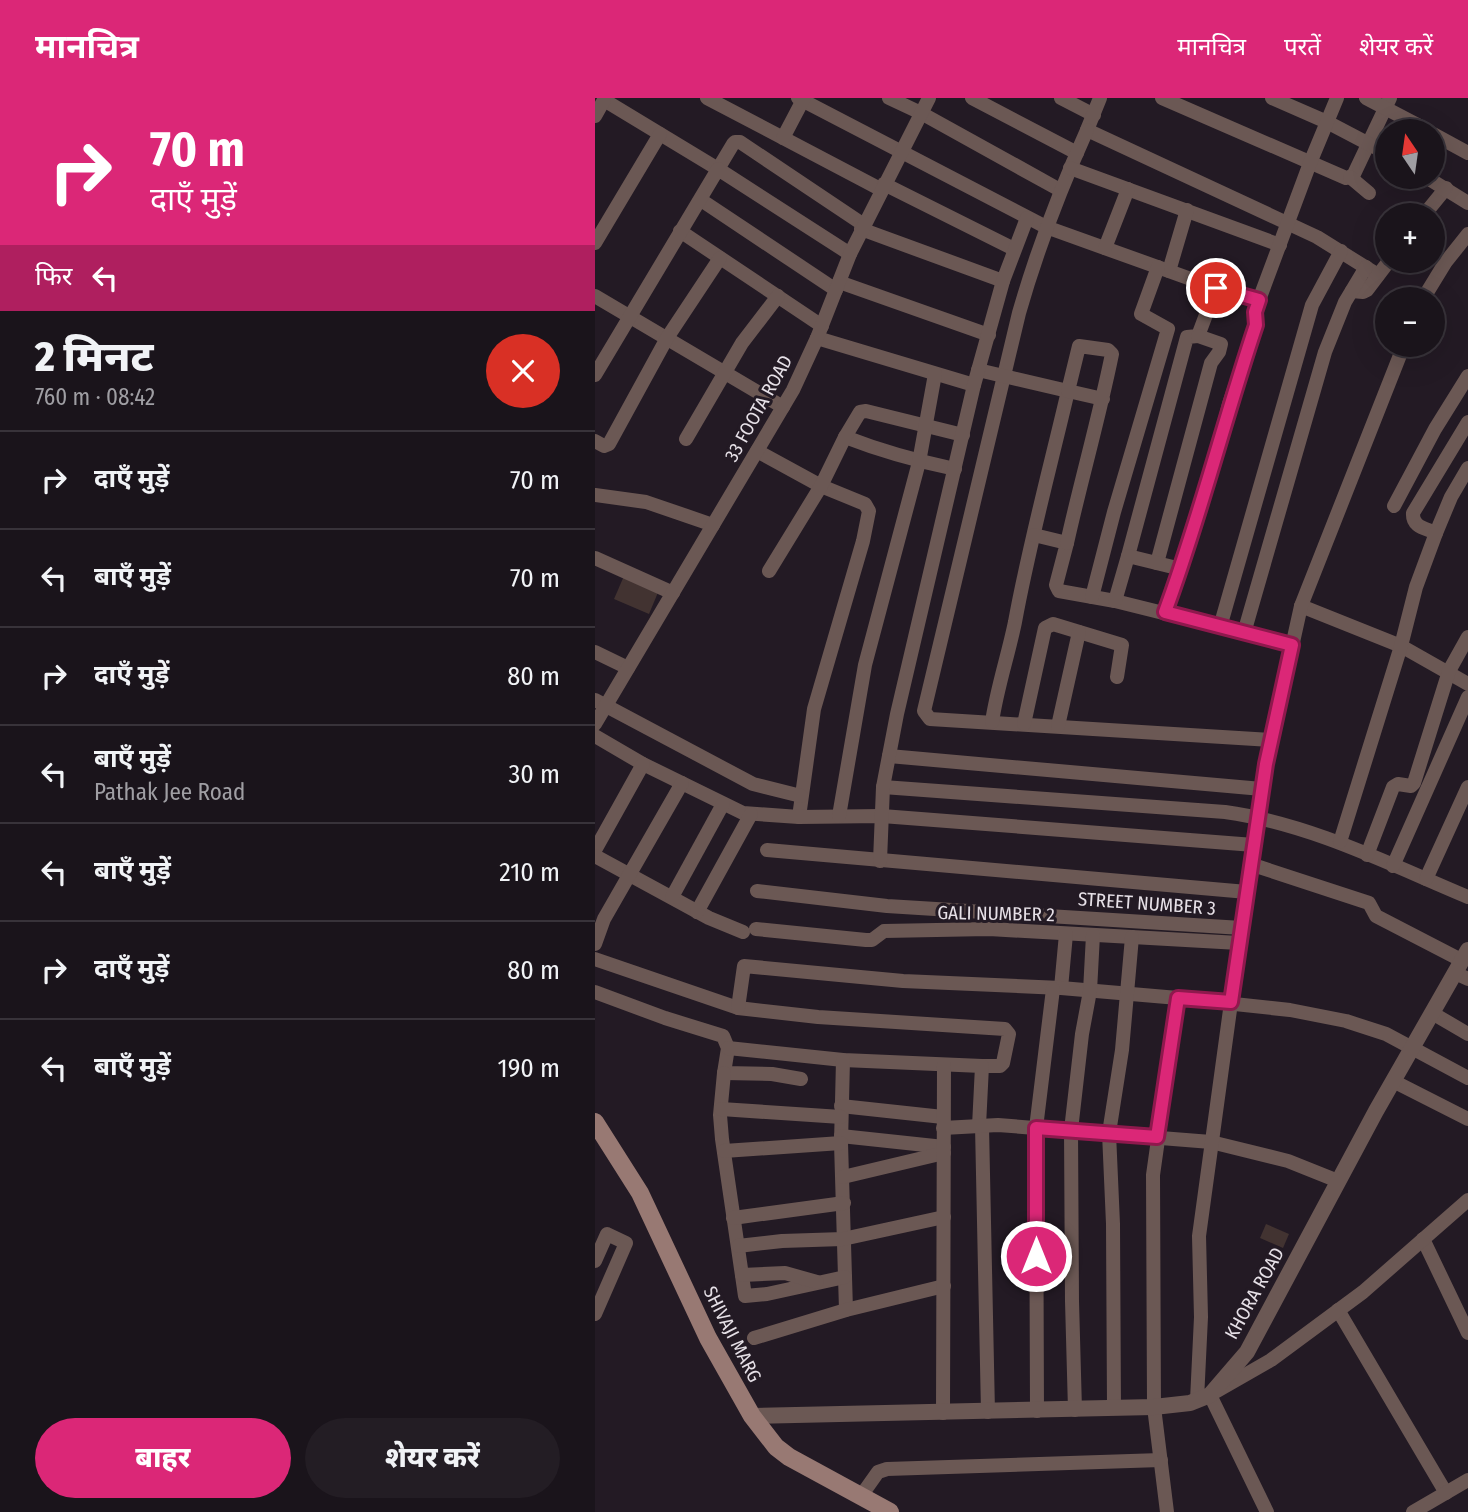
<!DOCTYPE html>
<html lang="hi">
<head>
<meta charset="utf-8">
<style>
	:root { --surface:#1a141b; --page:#231d24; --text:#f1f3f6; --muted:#9f9ea3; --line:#38333a; --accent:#db2777 }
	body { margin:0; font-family:"Fira Sans Condensed","Noto Sans Devanagari",sans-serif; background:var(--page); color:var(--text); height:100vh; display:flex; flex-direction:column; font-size:26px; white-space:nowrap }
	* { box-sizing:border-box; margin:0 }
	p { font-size:23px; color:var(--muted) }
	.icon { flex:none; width:38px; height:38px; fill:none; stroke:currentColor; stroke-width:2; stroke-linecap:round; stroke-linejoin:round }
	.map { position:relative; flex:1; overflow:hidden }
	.drawer { display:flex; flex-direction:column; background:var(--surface); width:595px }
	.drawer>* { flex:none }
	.hud { background:#db2777; color:#fff; overflow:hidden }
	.needle { width:46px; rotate:347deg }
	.controls { position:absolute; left:780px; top:21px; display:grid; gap:14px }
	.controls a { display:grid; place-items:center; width:70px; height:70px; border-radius:50%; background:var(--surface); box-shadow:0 7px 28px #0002,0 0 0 2px var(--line); font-size:35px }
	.pin { position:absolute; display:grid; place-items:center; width:60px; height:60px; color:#fff; margin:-30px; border:4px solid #fff; border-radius:50%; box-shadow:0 2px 7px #0007 }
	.me { position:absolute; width:77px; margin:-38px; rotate:0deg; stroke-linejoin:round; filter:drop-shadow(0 0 5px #0008) }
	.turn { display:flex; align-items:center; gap:24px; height:147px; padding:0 35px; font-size:32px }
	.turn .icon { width:91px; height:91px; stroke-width:2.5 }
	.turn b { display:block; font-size:49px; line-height:60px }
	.then { display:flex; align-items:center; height:66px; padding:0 35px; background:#0003; gap:14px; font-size:26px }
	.round { display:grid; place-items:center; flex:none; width:74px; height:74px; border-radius:37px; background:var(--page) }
	.overview { display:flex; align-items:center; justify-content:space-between; height:119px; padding:0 35px }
	h1 { font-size:42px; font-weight:800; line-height:52px }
	.action { display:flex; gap:14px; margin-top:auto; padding:14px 35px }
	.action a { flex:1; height:80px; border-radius:42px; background:var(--accent); color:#fff; font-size:28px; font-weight:800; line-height:80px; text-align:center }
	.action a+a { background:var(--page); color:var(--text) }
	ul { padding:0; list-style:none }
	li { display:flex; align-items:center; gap:21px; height:98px; padding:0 35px; border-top:2px solid var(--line) }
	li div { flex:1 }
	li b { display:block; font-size:26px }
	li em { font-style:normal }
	header { display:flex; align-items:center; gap:42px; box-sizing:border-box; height:98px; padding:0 35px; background:var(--accent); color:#fff }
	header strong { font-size:33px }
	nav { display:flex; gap:38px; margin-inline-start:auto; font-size:24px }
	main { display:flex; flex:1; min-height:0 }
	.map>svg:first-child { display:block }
	.building { fill:#423331 }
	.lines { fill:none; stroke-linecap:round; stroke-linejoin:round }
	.minor { stroke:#6b5854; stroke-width:14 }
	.tertiary { stroke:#6b5854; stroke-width:16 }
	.secondary { stroke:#987973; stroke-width:18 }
	.route-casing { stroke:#8e194d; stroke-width:18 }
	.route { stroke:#db2777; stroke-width:12 }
	.labels { text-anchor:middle; stroke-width:6; stroke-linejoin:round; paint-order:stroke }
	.street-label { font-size:19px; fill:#e6e0e7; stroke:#231a24 }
</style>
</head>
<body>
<header>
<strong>मानचित्र</strong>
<nav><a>मानचित्र</a><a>परतें</a><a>शेयर करें</a></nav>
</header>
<main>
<section class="drawer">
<div class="hud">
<div class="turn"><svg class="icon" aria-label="right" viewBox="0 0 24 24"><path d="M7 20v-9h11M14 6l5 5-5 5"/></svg><div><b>70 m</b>दाएँ मुड़ें</div></div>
<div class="then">फिर<svg class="icon" aria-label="left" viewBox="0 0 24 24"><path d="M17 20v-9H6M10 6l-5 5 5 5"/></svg></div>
</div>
<div class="overview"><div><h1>2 मिनट</h1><p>760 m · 08:42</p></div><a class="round" style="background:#d93025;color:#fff"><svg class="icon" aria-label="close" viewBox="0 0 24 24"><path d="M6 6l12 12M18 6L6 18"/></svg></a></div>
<ul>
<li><svg class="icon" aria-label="right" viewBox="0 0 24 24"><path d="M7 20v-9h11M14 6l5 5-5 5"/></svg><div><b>दाएँ मुड़ें</b></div><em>70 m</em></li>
<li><svg class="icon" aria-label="left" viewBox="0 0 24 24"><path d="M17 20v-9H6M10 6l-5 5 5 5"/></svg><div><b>बाएँ मुड़ें</b></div><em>70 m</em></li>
<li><svg class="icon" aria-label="right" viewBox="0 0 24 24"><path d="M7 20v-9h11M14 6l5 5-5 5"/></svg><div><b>दाएँ मुड़ें</b></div><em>80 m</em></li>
<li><svg class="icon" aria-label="left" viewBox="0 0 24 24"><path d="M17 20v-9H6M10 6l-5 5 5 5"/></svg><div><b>बाएँ मुड़ें</b><p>Pathak Jee Road</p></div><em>30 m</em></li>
<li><svg class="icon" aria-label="left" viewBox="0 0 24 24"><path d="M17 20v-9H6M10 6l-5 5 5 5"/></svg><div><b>बाएँ मुड़ें</b></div><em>210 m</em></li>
<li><svg class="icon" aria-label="right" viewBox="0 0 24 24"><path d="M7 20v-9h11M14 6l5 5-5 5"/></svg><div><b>दाएँ मुड़ें</b></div><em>80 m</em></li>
<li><svg class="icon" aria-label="left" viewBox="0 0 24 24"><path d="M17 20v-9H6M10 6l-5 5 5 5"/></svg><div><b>बाएँ मुड़ें</b></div><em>190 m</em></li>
</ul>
<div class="action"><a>बाहर</a><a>शेयर करें</a></div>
</section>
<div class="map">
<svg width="873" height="1414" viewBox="0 0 873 1414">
	<rect width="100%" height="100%" fill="#231a24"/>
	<g class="building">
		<polygon points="29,478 64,492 54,516 19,501"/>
		<polygon points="671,1126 694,1136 688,1150 665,1140"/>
	</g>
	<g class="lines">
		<g class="minor">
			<polyline points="10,0 9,2 123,71 138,46 140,44 145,44 269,127"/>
			<polyline points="112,0 287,92"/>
			<polyline points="203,0 451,129 621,190 664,202"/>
			<polyline points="294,0 326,15 465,92"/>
			<polyline points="377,0 482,55"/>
			<polyline points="466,0 499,17"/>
			<polyline points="505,0 492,32 722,139 783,177"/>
			<polyline points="567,0 751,80 755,79 759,76 795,0"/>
			<polyline points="677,0 732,24 793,56"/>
			<polyline points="771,0 834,33"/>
			<polyline points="0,18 9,2"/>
			<path d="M492,32c-27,60 -50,120 -68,183l-95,398 6,8 341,21"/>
			<polyline points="838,36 873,55"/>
			<polyline points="188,40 209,0"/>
			<polyline points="475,70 685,147"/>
			<polyline points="755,79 774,95"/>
			<polyline points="831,79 873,105"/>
			<polyline points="289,86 419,151"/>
			<polyline points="106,102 241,192"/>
			<polyline points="829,117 851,90"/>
			<polyline points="266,131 408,183"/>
			<polyline points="85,133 227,228"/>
			<polyline points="0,145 65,36"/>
			<polyline points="510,150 533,91"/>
			<polyline points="574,173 592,112"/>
			<polyline points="244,184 394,237"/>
			<polyline points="757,193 768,194 772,192 794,163"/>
			<polyline points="0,198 188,309"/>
			<polyline points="828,201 850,165 873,136"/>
			<polyline points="222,240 379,287"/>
			<path d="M383,272l90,21c-18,77 -39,154 -53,231 -7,34 -18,66 -23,100"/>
			<polyline points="0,277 123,71 255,156"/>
			<path d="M250,339c36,14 72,24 110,32"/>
			<polyline points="91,341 147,245 183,198"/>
			<polyline points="0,343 9,348 14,346 72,240 125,160"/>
			<polyline points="162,353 226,388 270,406 274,413 268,443 219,611 204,719"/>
			<polyline points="0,397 51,404 118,427"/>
			<polyline points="799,408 840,331 873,278"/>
			<path d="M841,435c-11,-5 -24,-6 -23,-20l55,-91"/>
			<polyline points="439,437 472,445 461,487 464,493 520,503 697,547"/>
			<path d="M472,445c14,-63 32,-125 45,-189l-4,-4 -29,-4 -11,45 35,8"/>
			<polyline points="533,458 592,239 603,238 621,190"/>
			<polyline points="0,460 78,495"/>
			<polyline points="562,465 616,265 624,254 626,246 603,238"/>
			<polyline points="586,471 618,370 634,306 660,229 660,214 664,202 715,65 742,0"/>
			<polyline points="174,473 226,388 250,339 265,314 271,313 368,337"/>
			<polyline points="497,499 519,414 573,231 546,216 563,169"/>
			<polyline points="520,503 533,458 586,471 570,515"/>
			<polyline points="706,508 806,548 873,586"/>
			<polyline points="625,529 717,207 746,153"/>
			<polyline points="649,535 730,254 750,204 771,169"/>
			<polyline points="0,554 33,570"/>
			<polyline points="0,602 158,686 206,698"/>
			<polyline points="0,626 198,292 222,240 255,156 334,0"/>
			<polyline points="429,626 450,530 458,526 527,547 522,579"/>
			<polyline points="463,628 484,534"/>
			<polyline points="0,638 48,666 148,715 204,719 287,718 659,747"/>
			<polyline points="294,658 667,691"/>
			<path d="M288,689l342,25c86,12 164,52 243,85"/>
			<polyline points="244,718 270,567 324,364 340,276"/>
			<polyline points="745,744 806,548 821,489 841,435 856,399 873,370"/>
			<polyline points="0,752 48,666"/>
			<polyline points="172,752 652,794"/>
			<polyline points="772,757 798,689 803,686 816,688 819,685 854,573 873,539"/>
			<polyline points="0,758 114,820 148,834"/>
			<polyline points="285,763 288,689 302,616 379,287 408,183 432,120"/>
			<polyline points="655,766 774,805 781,818 866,862"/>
			<polyline points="798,768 873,599"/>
			<polyline points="831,781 873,689"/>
			<polyline points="162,793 292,808 647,830"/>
			<polyline points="77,799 128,706"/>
			<polyline points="102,814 156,716"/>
			<polyline points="161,831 271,842 277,842 289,833 394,831 644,845"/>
			<polyline points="0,846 9,821 87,685"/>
			<polyline points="0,861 143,910 223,919 410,931 414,936 408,965 405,968 387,968"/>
			<polyline points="860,875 873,881"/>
			<polyline points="466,890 471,836"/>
			<polyline points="0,894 70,920 128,938 133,950 129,975 177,976 206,981"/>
			<polyline points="143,910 149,868 308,883 466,890 583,900 695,912 751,923 791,936 873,980"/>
			<polyline points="837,915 873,936"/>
			<polyline points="133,950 248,962 387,968 384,1028"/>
			<polyline points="248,962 246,1045 251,1212"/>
			<polyline points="129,975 125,1017 127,1041 150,1198 172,1196 250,1179"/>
			<polyline points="798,983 873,1021"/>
			<polyline points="246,1008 348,1019"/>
			<polyline points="126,1011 246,1019"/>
			<polyline points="387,1028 393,1314"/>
			<polyline points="348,1030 403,1027 616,1044 693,1063 743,1083"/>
			<polyline points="246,1038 349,1049"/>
			<polyline points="129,1053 246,1045"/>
			<polyline points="248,1079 349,1055"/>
			<polyline points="138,1120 249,1105"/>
			<polyline points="828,1141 873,1235"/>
			<polyline points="143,1148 187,1143 248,1141 349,1119"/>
			<polyline points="0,1163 12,1136 31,1145 0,1216"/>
			<polyline points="147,1177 190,1175 222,1184"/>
			<polyline points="743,1212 851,1395"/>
			<polyline points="159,1240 251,1212 349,1188"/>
			<polyline points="602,1302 606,1219 604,1138 655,766 671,666 706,508 809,247"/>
			<polyline points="519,1310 518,1126 514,1035 527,952 537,839"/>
			<polyline points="480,1312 477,1203 476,1032 487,936 495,893 498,837"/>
			<polyline points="442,1313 441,1030 458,891"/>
			<polyline points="348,1315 349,967"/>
			<polyline points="266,1398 283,1374 292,1371 566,1362"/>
			<polyline points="572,1414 559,1309 558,1077 583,900"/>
			<polyline points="672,1414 615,1297 676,1262 768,1194 873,1102"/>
			<polyline points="818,1414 873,1382"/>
		</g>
		<polyline class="tertiary" points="157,1318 559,1309 595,1305 615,1297 652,1254 781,1013 873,852"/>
		<polyline class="secondary" points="0,1024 45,1095 113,1240 157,1318 181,1349 194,1359 295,1414"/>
	</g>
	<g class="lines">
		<g class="route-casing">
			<path id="route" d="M441,1158v-128l121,9 21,-139 53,4 35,-238 26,-119 -127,-33c35,-94 59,-192 91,-287l-1,-13 4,-12 -43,-12"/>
		</g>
		<use href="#route" class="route"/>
	</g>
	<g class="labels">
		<g class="street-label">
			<text transform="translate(163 310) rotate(-61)" y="7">33 FOOTA ROAD</text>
			<text transform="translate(552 805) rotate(4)" y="7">STREET NUMBER 3</text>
			<text transform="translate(401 815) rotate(1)" y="7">GALI NUMBER 2</text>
			<text transform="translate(659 1195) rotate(-61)" y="7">KHORA ROAD</text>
			<text transform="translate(138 1236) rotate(63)" y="7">SHIVAJI MARG</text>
		</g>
	</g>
</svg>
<div class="controls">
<a><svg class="needle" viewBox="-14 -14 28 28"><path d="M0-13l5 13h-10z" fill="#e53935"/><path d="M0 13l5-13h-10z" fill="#9f9ea3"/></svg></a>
<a>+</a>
<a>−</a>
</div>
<div class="pin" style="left:621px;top:190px;background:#d93025"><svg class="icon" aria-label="arrive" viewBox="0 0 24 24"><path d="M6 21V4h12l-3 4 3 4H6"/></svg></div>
<svg class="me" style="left:441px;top:1158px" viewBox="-20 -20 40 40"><circle r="17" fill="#db2777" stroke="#fff" stroke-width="3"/><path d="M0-11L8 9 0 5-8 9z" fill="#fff"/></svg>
</div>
</main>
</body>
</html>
